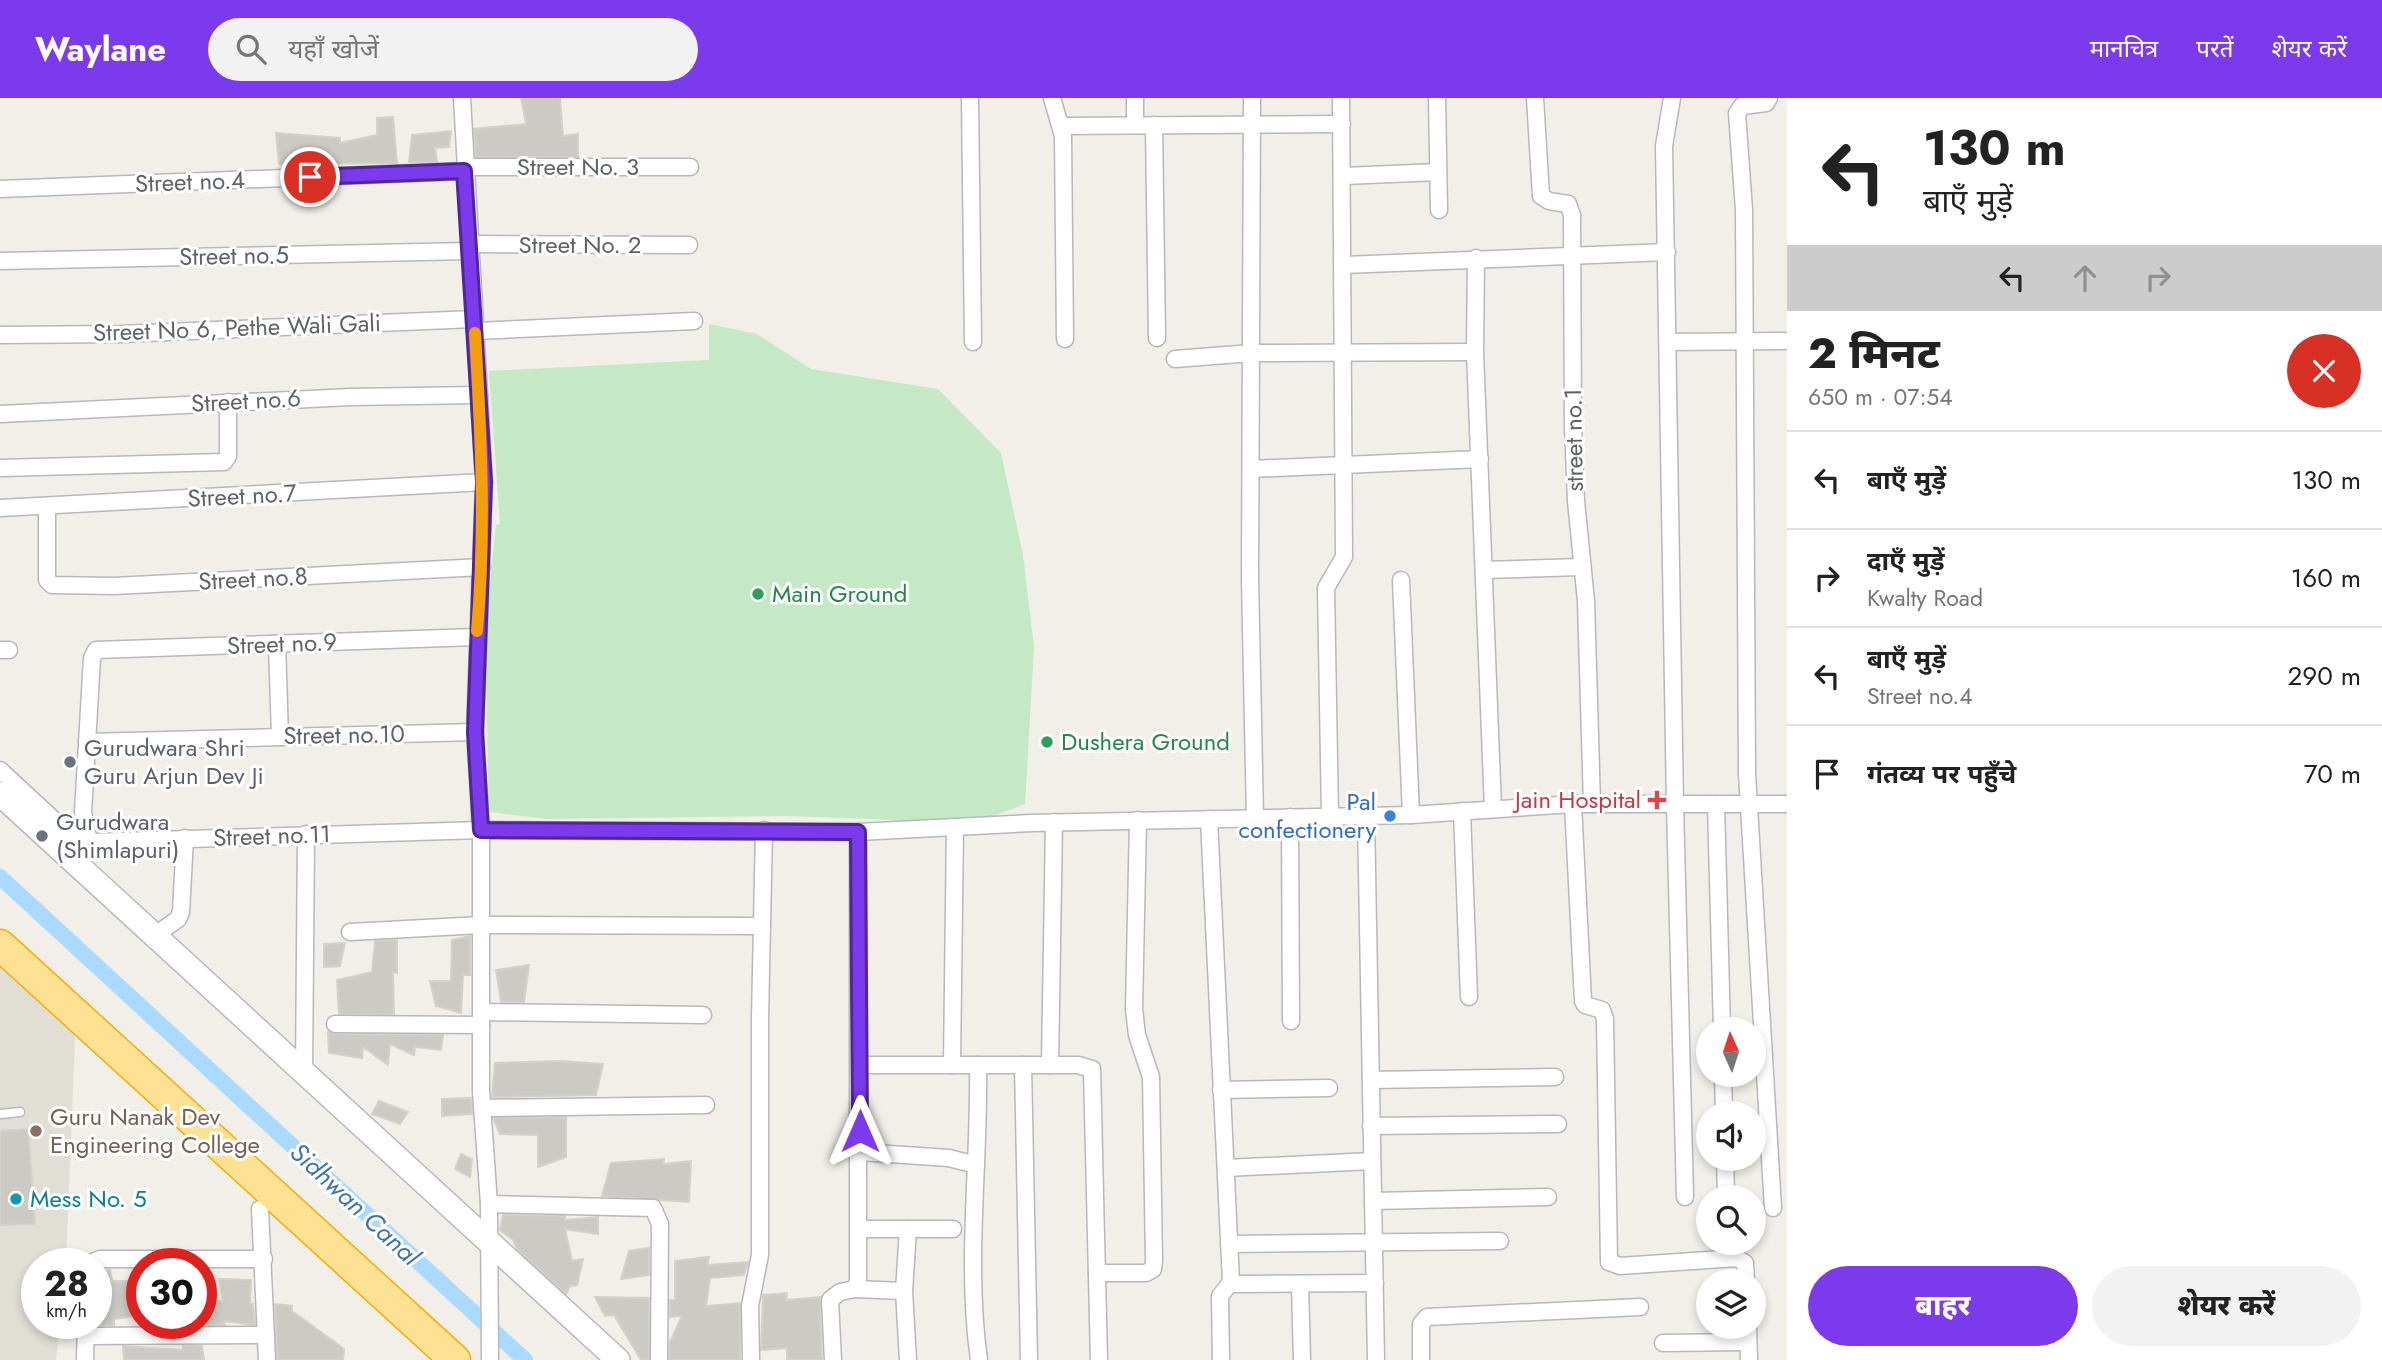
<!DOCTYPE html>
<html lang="hi">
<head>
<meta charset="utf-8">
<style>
	:root { --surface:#fff; --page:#f2f2f2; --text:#222; --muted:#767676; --line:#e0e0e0; --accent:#7c3aed }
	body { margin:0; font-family:Jost,"Noto Sans Devanagari",sans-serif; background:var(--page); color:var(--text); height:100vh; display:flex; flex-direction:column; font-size:26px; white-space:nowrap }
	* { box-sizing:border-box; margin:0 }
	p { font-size:23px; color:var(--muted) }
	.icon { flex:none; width:38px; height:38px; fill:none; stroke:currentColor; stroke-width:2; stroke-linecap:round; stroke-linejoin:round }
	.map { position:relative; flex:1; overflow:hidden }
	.sheet { display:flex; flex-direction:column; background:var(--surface); width:595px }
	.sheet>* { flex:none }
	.top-card { background:#fff; color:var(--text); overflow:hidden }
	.needle { width:46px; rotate:357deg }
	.fabs { position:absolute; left:1696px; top:919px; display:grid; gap:14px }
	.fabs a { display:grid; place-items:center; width:70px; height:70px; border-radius:50%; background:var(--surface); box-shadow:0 4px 10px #0003; font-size:35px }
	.speed { position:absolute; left:21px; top:1150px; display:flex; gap:14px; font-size:35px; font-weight:700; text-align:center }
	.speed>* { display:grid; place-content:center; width:91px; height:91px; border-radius:50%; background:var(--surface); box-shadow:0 4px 10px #0003; line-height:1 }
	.speed small { font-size:18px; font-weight:400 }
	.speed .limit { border:10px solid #d22; background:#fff; color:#111 }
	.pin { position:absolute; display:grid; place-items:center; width:60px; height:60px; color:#fff; margin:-30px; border:4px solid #fff; border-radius:50%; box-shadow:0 2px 7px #0007 }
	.me { position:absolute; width:77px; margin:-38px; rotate:0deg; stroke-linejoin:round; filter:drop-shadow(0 0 5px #0008) }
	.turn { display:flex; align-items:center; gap:24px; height:147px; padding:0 21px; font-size:32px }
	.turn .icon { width:91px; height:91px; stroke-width:2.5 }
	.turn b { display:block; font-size:49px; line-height:60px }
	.lanes { display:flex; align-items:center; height:66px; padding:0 21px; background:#0003; justify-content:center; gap:35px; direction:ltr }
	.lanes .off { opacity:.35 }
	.round { display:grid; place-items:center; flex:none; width:74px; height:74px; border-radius:37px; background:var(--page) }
	.summary { display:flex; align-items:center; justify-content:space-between; height:119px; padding:0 21px }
	h1 { font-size:42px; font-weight:800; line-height:52px }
	.action { display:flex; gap:14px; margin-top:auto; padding:14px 21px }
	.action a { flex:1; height:80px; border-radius:42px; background:var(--accent); color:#fff; font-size:28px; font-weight:800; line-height:80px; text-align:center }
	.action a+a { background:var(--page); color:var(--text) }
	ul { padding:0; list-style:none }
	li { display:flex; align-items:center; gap:21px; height:98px; padding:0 21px; border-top:2px solid var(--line) }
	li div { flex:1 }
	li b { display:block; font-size:26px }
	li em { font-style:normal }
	header { display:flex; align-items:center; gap:42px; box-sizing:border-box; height:98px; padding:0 35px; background:var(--accent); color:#fff }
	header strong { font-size:33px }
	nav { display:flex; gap:38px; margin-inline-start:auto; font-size:24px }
	.search { width:490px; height:63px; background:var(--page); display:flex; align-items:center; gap:18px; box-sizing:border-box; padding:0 24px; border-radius:38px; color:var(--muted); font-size:26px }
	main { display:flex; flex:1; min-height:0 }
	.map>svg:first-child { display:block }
	.education { fill:#e1ded6 }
	.green { fill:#c5e8c5 }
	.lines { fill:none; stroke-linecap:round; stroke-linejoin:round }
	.canal { stroke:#aadaff; stroke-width:16 }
	.building { fill:#cccac5; stroke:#d6d1c6; stroke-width:2 }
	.lane-casing { stroke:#b5b8bc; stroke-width:11 }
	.street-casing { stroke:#b5b8bc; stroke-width:19 }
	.secondary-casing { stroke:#b6babf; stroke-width:26 }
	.highway-casing { stroke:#f9ab00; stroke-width:33 }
	.lane { stroke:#fff; stroke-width:8 }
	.street { stroke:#fff; stroke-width:16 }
	.secondary { stroke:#fff; stroke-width:23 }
	.highway { stroke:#fde293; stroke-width:30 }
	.route-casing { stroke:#51269a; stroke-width:18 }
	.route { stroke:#7c3aed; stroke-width:12 }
	.slow { stroke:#f59e0b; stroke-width:12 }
	.leisure-dot { fill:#2e9e5b; stroke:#fff; stroke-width:2.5 }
	.worship-dot { fill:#6b7280; stroke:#fff; stroke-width:2.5 }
	.health-dot { fill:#e0444e; stroke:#fff; stroke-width:2.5 }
	.shop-dot { fill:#3f7fe0; stroke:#fff; stroke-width:2.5 }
	.education-dot { fill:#8d6e63; stroke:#fff; stroke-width:2.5 }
	.culture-dot { fill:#0f9aa8; stroke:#fff; stroke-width:2.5 }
	.labels { text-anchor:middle; stroke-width:6; stroke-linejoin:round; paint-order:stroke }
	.street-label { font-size:24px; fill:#5f6368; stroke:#fff }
	.leisure-label { font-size:24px; fill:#27864d; stroke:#fff; text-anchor:start }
	.worship-label { font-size:24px; fill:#5b616d; stroke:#fff; text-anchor:start }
	.health-label { font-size:24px; fill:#be3a42; stroke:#fff; text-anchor:end }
	.shop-label { font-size:24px; fill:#366cbe; stroke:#fff; text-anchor:end }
	.education-label { font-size:24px; fill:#785e54; stroke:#fff; text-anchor:start }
	.culture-label { font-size:24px; fill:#0d838f; stroke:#fff; text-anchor:start }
	.water-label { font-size:26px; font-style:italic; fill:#4174aa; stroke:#fff }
</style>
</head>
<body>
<header>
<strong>Waylane</strong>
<div class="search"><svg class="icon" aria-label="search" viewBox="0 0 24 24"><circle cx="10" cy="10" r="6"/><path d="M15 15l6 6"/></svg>यहाँ खोजें</div>
<nav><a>मानचित्र</a><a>परतें</a><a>शेयर करें</a></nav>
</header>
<main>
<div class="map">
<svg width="1787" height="1262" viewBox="0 0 1787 1262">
	<rect width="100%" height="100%" fill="#f1efe8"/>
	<polygon class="education" points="0,853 76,918 66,1165 37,1166 37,1225 60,1225 56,1262 0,1262"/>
	<polygon class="green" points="709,226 757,236 811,271 938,291 1001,355 1023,457 1034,550 1025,706 991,719 923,723 788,718 547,721 489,714 485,534 496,427 500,426 489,273 709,262"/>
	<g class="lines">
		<polyline class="canal" points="0,779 525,1262"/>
	</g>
	<g class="building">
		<polygon points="521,0 560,0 563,38 578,36 578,59 476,59 474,31 526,26"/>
		<polygon points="393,19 397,65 302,66 302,69 298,69 279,66 276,35 340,40 340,45 377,37 377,20"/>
		<polygon points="451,33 449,49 435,50 437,64 409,64 412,37"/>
		<polygon points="470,838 470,877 463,877 461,915 436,908 430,883 451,883 452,842"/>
		<polygon points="397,842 397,875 393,874 394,916 339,916 337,882 372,874 375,843"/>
		<polygon points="345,845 340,868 324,869 324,846"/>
		<polygon points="529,867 524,904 501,904 496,872"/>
		<polygon points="328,934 335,936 443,937 441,952 415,949 414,957 390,946 388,967 363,949 362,960 329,955"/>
		<polygon points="561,963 603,966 596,997 492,999 495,965"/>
		<polygon points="471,1000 472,1016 442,1018 442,1001"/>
		<polygon points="379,1003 408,1014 400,1026 372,1016"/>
		<polygon points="566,1019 566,1059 538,1069 538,1037 500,1036 493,1020"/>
		<polygon points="28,1031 35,1126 0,1127 0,1033"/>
		<polygon points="461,1056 472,1061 470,1079 455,1071"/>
		<polygon points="664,1061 663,1066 691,1063 689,1104 602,1098 611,1065"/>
		<polygon points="503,1117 565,1118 565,1122 598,1119 598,1136 565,1131 572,1163 583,1161 577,1187 570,1188 566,1196 517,1151 513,1142 500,1132"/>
		<polygon points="649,1150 649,1177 621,1181 629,1153"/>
		<polygon points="709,1159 707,1167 748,1164 744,1177 710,1180 706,1208 740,1205 740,1262 669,1262 670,1244 682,1218 670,1219 670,1202 675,1202 675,1163"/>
		<polygon points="102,1172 110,1172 112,1183 142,1183 142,1217 114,1221 114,1227 96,1227 96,1174"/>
		<polygon points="219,1181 251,1182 250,1206 253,1206 255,1227 224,1223 225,1227 200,1227 206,1202 223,1203"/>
		<polygon points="787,1195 786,1202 820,1199 822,1262 787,1262 787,1250 761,1252 763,1197"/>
		<polygon points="595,1199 649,1200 649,1262 641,1262 614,1217 605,1218"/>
		<polygon points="275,1206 292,1208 292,1213 344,1251 343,1262 277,1262"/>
		<polygon points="123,1248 183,1252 183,1248 202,1248 204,1262 124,1262"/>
	</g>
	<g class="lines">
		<g class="lane-casing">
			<polyline id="lane" points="0,1016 20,1014"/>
		</g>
		<g class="street-casing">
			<g id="street">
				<polyline points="462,0 484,384 475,634 481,732 481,993 489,1106 490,1262"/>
				<polyline points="970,0 973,244"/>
				<polyline points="1052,0 1063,38 1065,241"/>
				<polyline points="1135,0 1135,27"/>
				<polyline points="1252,0 1250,481 1255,720"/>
				<polyline points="1437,0 1439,112"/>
				<polyline points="1535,0 1541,98 1549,103 1568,106 1572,117 1573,329 1576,403 1586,503 1592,706"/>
				<polyline points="1672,0 1664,48 1675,707 1685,1099"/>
				<polyline points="1769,0 1766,5 1742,8 1737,15 1744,112 1747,675 1773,1110"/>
				<polyline points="1154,27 1157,240"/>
				<polyline points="1061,28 1342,26"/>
				<polyline points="465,69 690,69"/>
				<polyline points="1344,78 1438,74"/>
				<polyline points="0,91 464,73"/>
				<polyline points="470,146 689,147"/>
				<polyline points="1476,160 1475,254 1493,711"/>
				<polyline points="0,163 469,153"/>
				<polyline points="1344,167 1667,154"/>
				<polyline points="475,233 694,223"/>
				<polyline points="0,237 121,236 474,221"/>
				<polyline points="1669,244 1787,243"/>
				<polyline points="1175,261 1252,255 1475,254"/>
				<polyline points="0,316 350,299 479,297"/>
				<polyline points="0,370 224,364 228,358 228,304"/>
				<polyline points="1251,371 1480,361"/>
				<polyline points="47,409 47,482 52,487 114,488 482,469"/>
				<polyline points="0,410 484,384"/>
				<polyline points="1485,472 1581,469"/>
				<polyline points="1401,482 1411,717"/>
				<polyline points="277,546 280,639"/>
				<polyline points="0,552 9,552"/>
				<polyline points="87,644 475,634"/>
				<polyline points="0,672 82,748"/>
				<polyline points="1573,706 1583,903 1585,907 1602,912 1605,921 1609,1164 1620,1168 1737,1160 1745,1165 1746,1183"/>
				<polyline points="1716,706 1722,931"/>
				<polyline points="1462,713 1469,899"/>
				<polyline points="1330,718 1326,490 1344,459 1341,0"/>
				<polyline points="1366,718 1376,1262"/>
				<polyline points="1290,719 1291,923"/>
				<polyline points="1209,721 1231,1184 1234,1186 1375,1185"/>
				<polyline points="89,744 83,714 92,560 96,552 476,539"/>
				<polyline points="68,759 89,744 481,732 858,734 1032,725 1411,717 1573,706 1787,706"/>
				<polyline points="350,834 481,827 762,828"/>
				<polyline points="154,838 178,821 181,814 185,740"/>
				<polyline points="482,914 703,917"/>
				<polyline points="335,926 481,927"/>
				<polyline points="859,967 1078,967 1092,971 1099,1262"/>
				<polyline points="952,967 955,729"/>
				<path d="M978,967c2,98 -13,197 1,295"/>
				<polyline points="1023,967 1029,1262"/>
				<polyline points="1050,967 1054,724"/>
				<polyline points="304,975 306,736"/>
				<polyline points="1723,976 1724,1015"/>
				<polyline points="1371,982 1555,979"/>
				<polyline points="1221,992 1329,990"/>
				<polyline points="482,1010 706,1007"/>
				<polyline points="1371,1028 1558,1026"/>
				<polyline points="860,1054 949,1060 976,1067"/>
				<polyline points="1725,1060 1726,1099"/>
				<polyline points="1226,1070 1372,1063"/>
				<polyline points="1373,1103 1548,1099"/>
				<polyline points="489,1106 653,1110 660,1126 659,1262"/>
				<polyline points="260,1111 267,1262"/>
				<polyline points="859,1131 953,1131"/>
				<polyline points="1229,1146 1500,1143"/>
				<polyline points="88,1166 100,1161 264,1161"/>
				<polyline points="1097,1175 1146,1175 1153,1171 1154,1163 1151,979 1137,937 1134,911 1138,722"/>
				<polyline points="1300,1186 1302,1262"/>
				<polyline points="855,1191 904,1193 908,1262"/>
				<polyline points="904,1193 908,1131"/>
				<polyline points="1748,1228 1749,1262"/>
				<polyline points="85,1238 266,1237"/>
				<polyline points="1663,1245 1748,1244"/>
				<polyline points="85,1262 86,1225"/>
				<polyline points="751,1262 750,1208 760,1157 760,920 764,732"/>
				<polyline points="833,1262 830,1202 840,1194 855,1191 858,1183 858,734"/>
				<polyline points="1221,1262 1220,1198 1231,1184"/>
				<polyline points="1421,1262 1421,1226 1427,1219 1640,1209"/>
			</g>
		</g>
		<g class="secondary-casing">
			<polyline id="secondary" points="0,696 618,1262"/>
		</g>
		<g class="highway-casing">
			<polyline id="highway" points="0,847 455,1262"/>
		</g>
		<use href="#lane" class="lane"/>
		<use href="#street" class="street"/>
		<use href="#secondary" class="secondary"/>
		<use href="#highway" class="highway"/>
	</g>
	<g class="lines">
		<g class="route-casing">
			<polyline id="route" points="310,79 464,73 484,384 475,634 481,732 858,734 860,1033"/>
		</g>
		<use href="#route" class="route"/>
		<path class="slow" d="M475,235c6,103 11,195 2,298"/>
	</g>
	<g class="leisure-dot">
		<circle cx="758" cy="496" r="7"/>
		<circle cx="1047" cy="644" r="7"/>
	</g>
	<g class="worship-dot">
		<circle cx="70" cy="664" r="7"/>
		<circle cx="42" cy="738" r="7"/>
	</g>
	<path class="health-dot" d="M1653.5 691.5h7v7h7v7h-7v7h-7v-7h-7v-7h7z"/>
	<circle class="shop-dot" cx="1390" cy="718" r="7"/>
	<circle class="education-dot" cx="36" cy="1033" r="7"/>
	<circle class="culture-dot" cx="16" cy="1101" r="7"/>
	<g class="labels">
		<g class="street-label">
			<text x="578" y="77">Street No. 3</text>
			<text transform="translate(190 84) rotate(-2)" y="8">Street no.4</text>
			<text x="580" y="155">Street No. 2</text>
			<text transform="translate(234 158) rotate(-1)" y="8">Street no.5</text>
			<text transform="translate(237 230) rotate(-2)" y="8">Street No 6, Pethe Wali Gali</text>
			<text transform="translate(246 303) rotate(-3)" y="8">Street no.6</text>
			<text transform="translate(1574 342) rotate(-91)" y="8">street no.1</text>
			<text transform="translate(242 398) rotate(-3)" y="8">Street no.7</text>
			<text transform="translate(253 481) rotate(-3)" y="8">Street no.8</text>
			<text transform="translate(282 546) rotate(-2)" y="8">Street no.9</text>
			<text transform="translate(344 637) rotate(-1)" y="8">Street no.10</text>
			<text transform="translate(272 738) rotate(-2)" y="8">Street no.11</text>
		</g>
		<g class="leisure-label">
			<text x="772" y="504">Main Ground</text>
			<text x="1061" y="652">Dushera Ground</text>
		</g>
		<g class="worship-label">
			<text x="84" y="658">Gurudwara Shri<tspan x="84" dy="28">Guru Arjun Dev Ji</tspan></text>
			<text x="56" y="732">Gurudwara<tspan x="56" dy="28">(Shimlapuri)</tspan></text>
		</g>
		<g class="health-label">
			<text x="1641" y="710">Jain Hospital</text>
		</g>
		<g class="shop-label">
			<text x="1376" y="712">Pal<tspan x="1376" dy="28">confectionery</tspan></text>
		</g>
		<g class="education-label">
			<text x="50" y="1027">Guru Nanak Dev<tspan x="50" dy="28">Engineering College</tspan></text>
		</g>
		<g class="culture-label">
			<text x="30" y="1109">Mess No. 5</text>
		</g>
		<g class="water-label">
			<text transform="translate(355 1106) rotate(43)" y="9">Sidhwan Canal</text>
		</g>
	</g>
</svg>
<div class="fabs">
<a><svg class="needle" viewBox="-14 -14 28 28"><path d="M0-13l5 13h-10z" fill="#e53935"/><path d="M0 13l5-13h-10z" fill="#767676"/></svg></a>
<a><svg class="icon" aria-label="sound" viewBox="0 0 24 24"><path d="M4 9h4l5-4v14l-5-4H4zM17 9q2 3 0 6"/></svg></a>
<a><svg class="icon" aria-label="search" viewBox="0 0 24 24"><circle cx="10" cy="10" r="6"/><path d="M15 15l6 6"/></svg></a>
<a><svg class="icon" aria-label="layers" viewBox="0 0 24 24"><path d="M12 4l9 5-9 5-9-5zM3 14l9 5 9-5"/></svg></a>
</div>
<div class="speed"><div>28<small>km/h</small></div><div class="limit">30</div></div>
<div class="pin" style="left:310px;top:79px;background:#d93025"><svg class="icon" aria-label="arrive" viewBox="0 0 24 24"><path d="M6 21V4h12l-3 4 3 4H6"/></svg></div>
<svg class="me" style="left:860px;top:1033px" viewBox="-20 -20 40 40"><path d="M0-17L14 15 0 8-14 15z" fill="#7c3aed" stroke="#fff" stroke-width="4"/></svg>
</div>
<section class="sheet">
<div class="top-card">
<div class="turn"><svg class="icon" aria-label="left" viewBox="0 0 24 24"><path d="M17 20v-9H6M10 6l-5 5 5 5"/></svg><div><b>130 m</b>बाएँ मुड़ें</div></div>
<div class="lanes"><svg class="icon" aria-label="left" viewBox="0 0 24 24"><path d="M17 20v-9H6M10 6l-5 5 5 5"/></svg><svg class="icon off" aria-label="ahead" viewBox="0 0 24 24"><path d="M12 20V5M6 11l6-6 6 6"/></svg><svg class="icon off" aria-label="right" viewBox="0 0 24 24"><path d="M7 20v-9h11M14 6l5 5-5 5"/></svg></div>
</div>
<div class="summary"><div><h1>2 मिनट</h1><p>650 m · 07:54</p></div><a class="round" style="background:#d93025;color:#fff"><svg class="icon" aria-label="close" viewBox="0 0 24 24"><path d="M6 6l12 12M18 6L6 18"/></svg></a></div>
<ul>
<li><svg class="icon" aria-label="left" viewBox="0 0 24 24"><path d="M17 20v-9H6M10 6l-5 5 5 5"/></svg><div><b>बाएँ मुड़ें</b></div><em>130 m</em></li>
<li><svg class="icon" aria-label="right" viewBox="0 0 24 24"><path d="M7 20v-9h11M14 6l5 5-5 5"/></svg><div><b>दाएँ मुड़ें</b><p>Kwalty Road</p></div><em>160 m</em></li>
<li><svg class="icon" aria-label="left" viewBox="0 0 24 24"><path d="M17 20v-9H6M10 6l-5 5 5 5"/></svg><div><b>बाएँ मुड़ें</b><p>Street no.4</p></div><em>290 m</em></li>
<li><svg class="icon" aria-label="arrive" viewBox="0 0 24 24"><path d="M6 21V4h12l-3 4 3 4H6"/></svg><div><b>गंतव्य पर पहुँचे</b></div><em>70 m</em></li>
</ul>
<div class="action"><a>बाहर</a><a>शेयर करें</a></div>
</section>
</main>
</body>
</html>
